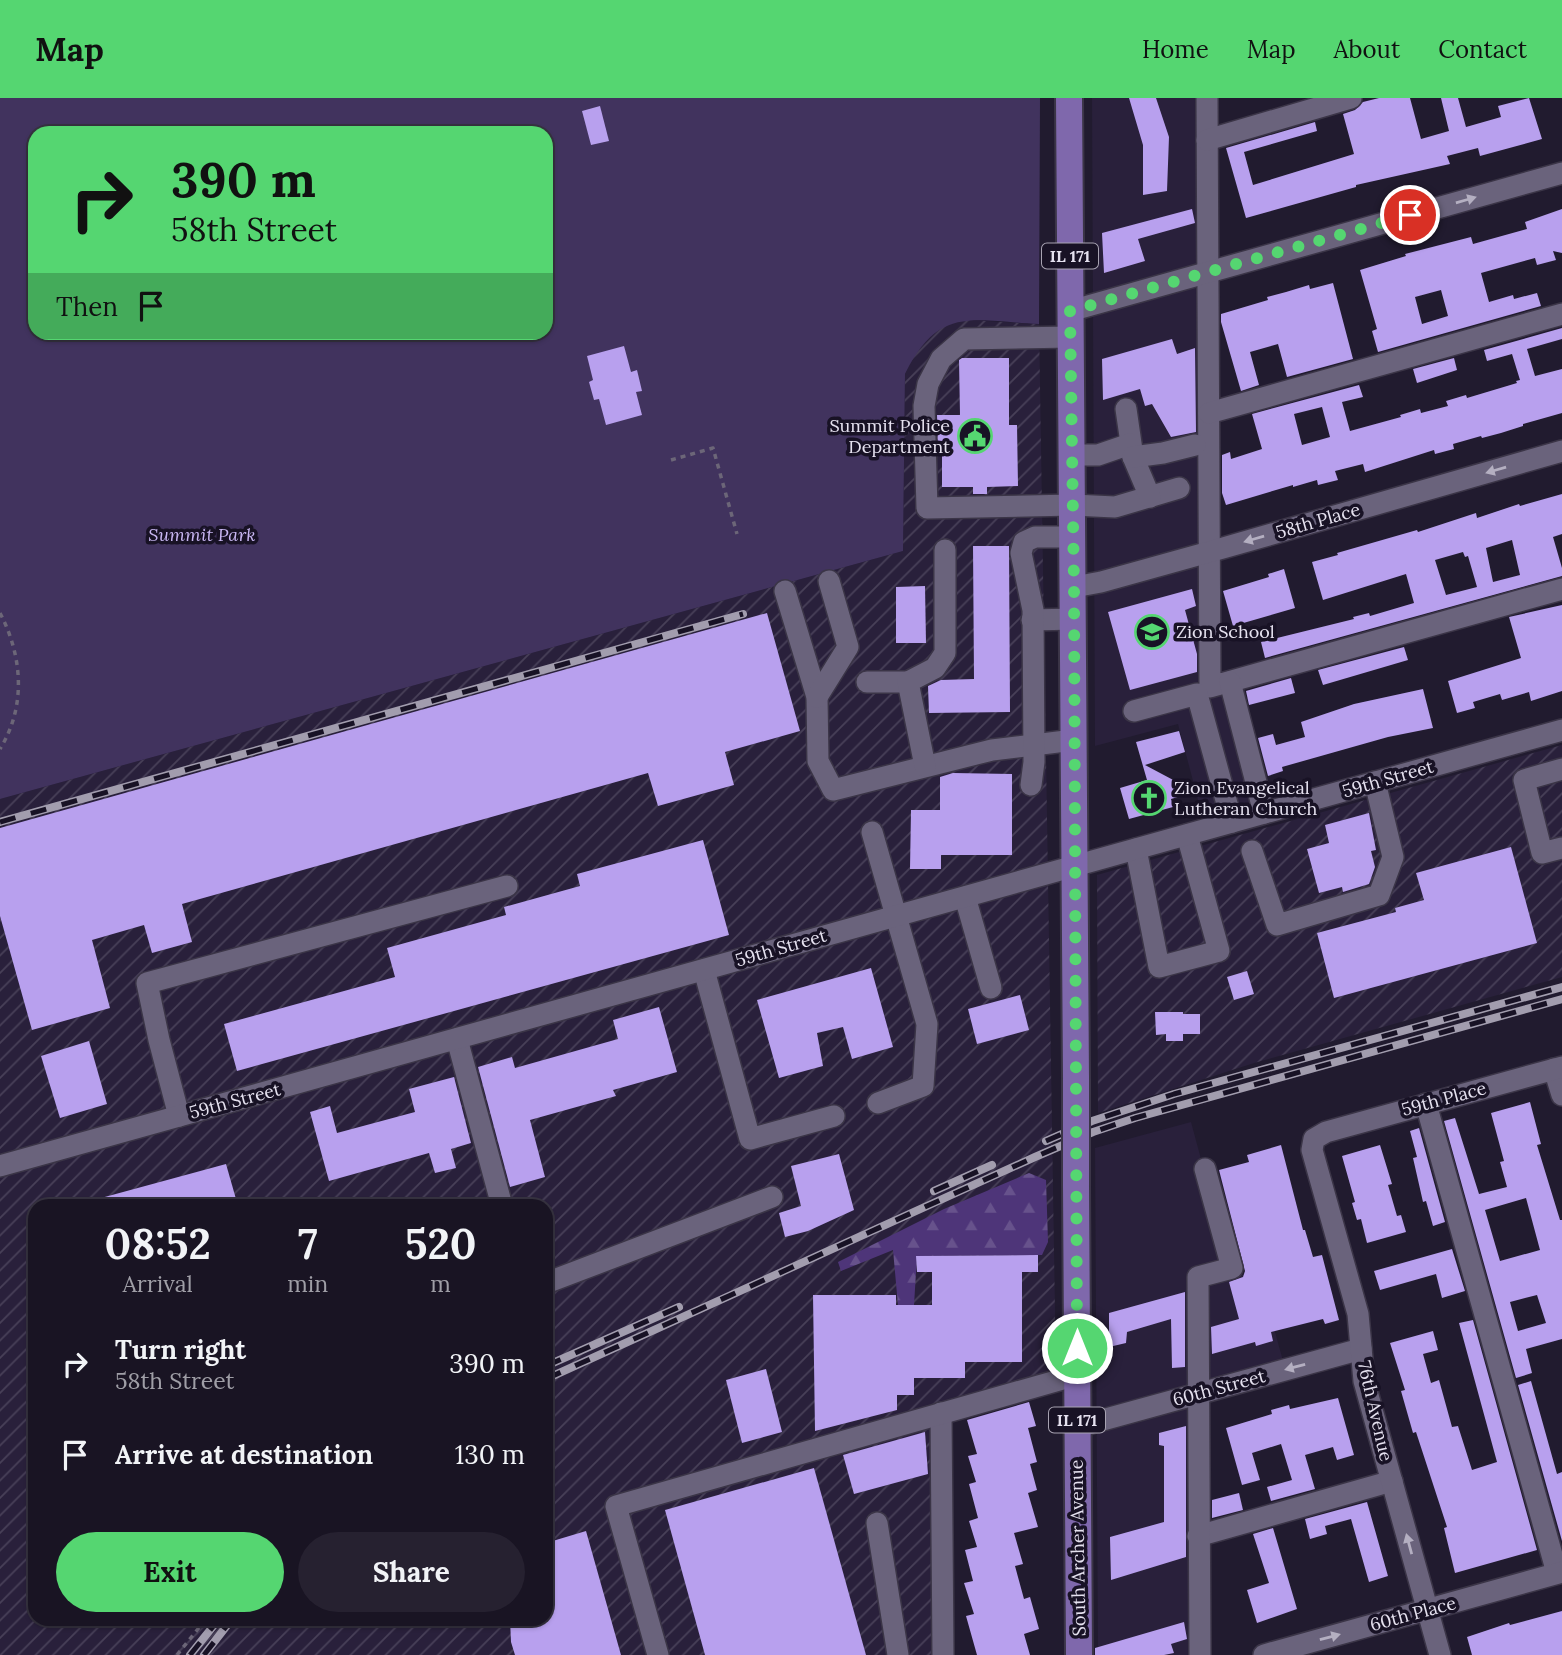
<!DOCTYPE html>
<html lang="en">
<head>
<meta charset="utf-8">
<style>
	:root { --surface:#191423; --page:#262130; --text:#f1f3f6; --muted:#9f9ea6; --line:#373341; --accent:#55d671 }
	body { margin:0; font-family:Lora,serif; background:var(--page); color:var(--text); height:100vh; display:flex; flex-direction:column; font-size:26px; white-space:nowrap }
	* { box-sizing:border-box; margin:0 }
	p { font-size:23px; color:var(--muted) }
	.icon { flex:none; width:38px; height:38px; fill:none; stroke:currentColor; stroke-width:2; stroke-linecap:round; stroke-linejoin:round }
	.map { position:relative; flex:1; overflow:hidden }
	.panel { position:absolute; left:28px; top:1101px; width:525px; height:427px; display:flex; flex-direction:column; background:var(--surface); border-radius:21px; box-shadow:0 2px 5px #0004,0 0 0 2px var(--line) }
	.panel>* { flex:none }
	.hud { position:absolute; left:28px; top:28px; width:525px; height:214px; border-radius:21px; box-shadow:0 2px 5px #0004,0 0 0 2px var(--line); background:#55d671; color:#111; overflow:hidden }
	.pin { position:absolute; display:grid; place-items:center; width:60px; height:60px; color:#fff; margin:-30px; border:4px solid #fff; border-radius:50%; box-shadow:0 2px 7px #0007 }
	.me { position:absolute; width:77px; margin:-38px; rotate:0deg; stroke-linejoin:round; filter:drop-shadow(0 0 5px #0008) }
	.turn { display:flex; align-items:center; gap:24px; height:147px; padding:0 28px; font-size:32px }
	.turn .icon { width:91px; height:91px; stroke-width:2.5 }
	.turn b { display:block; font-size:49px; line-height:60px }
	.then { display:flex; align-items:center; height:66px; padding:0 28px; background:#0003; gap:14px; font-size:26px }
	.eta { display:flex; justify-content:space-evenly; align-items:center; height:119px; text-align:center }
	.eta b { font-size:42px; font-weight:800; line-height:49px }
	.primary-button { display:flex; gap:14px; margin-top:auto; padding:14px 28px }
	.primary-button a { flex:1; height:80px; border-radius:42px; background:var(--accent); color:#111; font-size:28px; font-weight:800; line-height:80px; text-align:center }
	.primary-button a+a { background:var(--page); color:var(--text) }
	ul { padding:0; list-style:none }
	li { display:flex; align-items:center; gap:21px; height:91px; padding:0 28px }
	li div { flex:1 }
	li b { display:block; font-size:26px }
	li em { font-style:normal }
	header { display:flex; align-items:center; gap:42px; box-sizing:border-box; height:98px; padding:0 35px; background:var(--accent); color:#111 }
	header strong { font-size:33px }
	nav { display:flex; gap:38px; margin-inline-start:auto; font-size:24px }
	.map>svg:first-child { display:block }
	.built { fill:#29203b }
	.industrial { fill:url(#industrial-furrows); fill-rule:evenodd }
	.forest { fill:url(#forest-firs) }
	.park { fill:#41335e; fill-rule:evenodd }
	.building { fill:#b8a0ee; fill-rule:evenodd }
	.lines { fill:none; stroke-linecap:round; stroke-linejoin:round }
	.minor-casing { stroke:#3b3547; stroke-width:24 }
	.major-casing { stroke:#3b3547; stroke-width:30 }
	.path { stroke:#6c6678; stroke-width:3.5; stroke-dasharray:5 5; stroke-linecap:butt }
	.minor { stroke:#6a637c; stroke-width:21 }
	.major { stroke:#7f68ac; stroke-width:26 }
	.rail-casing { stroke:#a29dae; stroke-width:8 }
	.rail { stroke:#181225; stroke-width:5; stroke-dasharray:16; stroke-linecap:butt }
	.major-bridge-casing { stroke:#3b3547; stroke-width:30; stroke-linecap:butt }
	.major-bridge { stroke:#7f68ac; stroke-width:26 }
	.oneway { fill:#b4afc1 }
	.route { stroke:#55d671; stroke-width:12; stroke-dasharray:0 21.6 }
	.labels { text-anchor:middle; stroke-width:7; stroke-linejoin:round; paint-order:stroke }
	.shield { fill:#181225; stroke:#a8a3b2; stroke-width:2 }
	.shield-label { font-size:16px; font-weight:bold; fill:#e5e1ef }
	.poi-label { font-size:18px; fill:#e5e1ef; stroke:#181225; text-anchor:start }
	.street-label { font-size:18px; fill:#e5e1ef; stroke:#181225 }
	.park-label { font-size:18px; font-style:italic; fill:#c8b6f2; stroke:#181225 }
</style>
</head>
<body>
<header>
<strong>Map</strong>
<nav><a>Home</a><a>Map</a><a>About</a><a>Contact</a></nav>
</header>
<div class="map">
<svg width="1562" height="1557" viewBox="0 0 1562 1557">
	<defs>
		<pattern id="industrial-furrows" width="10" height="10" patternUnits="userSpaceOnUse" patternTransform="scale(1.75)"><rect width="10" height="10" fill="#29203b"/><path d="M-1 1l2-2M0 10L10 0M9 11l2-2" fill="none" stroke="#484058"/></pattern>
		<pattern id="forest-firs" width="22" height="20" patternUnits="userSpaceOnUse" patternTransform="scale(1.75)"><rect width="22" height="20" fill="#4e3579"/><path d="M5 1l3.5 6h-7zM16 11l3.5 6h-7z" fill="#67528c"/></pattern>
	</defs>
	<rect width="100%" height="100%" fill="#211b2f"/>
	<g class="built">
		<polygon points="1092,0 1207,0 1209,592 1230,587 1260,701 1202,717 1178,626 1095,648"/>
		<polygon points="1191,1024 1233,1179 1258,1173 1285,1270 1196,1295 1198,1557 1098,1557 1095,1050"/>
	</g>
	<g class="industrial">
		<path d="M967,222l72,4 17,1051 -118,34 3,246h-941v-856l903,-248 2,-177 10,-22 15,-17 17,-11zM35,1108h511v413h-511z"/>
		<polygon points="1562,647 1562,879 1254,965 1098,1015 1097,777"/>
	</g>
	<polygon class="forest" points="1029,1075 1046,1082 1048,1144 1042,1157 917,1158 914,1207 898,1207 893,1152 841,1173 838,1164 944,1111"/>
	<path class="park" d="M0,0h1040l-1,226c-67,-3 -100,-19 -134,50l-2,177 -903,248zM35,35h511v199h-511z"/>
	<g class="building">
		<polygon points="1129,0 1156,0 1169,39 1167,93 1143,97 1143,47"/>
		<polygon points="1379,0 1410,0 1421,41 1449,33 1441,0 1458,0 1466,29 1501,19 1498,8 1529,0 1542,41 1480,58 1478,50 1447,58 1450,66 1356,87 1356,89 1246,120 1226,50 1315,24 1317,33 1244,54 1253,87 1354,56 1343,16 1355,12 1363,4"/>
		<polygon points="600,8 609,43 591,47 582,13"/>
		<polygon points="1192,111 1195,125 1138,141 1145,163 1104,175 1102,135"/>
		<path d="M1562,111v44l-9,-2 3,9 -19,5 -2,-7 -54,15 8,29 24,-7 1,4 23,-6 4,13 -163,46 -6,-21 5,-2 -17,-59 46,-14 -1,-2 66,-17 2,7 54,-15 -2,-7zM1441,192l7,26 -26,8 -7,-27z"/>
		<polygon points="1333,185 1353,261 1287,279 1278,246 1250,254 1259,287 1241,293 1221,224 1221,216 1268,202 1267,199 1286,194 1309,187 1310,191"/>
		<path d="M1562,230v11l-35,10 8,27 27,-7v44l-39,11v2l-22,7 -19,5 -1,-2 -28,8 1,5 -19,5 -1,-4 -69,22 -2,-8 -28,7 3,9 -20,5 -1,-5 -24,7v-2l-67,20 -4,-12v-38l8,-3 1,7 31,-10 -10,-35 107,-29 4,12 -21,5 8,29 51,-14 -1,-2 20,-6 1,4 27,-7 -2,-5 20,-6 1,3 50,-15 -1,-2 4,-1 -8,-26 -25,7 -3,-11zM1322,309l8,30 -28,8 -8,-31z"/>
		<polygon points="1172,241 1177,256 1195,250 1196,334 1171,339 1152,306 1145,308 1140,291 1103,302 1102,261"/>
		<polygon points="624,248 631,274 637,272 642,293 636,294 642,317 606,327 599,301 594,302 589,284 593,282 587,258"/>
		<polygon points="962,260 1009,260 1009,327 1017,327 1018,388 987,389 987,396 973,396 973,389 942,389 942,349 938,349 937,317 960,317 959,262"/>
		<polygon points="1454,260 1457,272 1417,285 1413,271"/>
		<path d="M1562,396v40l-9,3 9,31v8l-297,82 -4,-16 93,-23 -1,-2 16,-4 1,3 44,-13 -8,-29 -83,26 -11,-38 26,-7 -1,-2 80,-23 1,2 58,-19 1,5 42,-14 1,2zM1512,442l8,35 -27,7 -7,-34zM1463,454l2,5 3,-1 9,31 -31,8 -11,-35z"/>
		<polygon points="973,448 1009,448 1010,614 929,615 928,588 941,582 974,581"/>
		<polygon points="1284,471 1295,510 1233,528 1223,493 1269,479 1268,476"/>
		<polygon points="925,488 926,545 896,545 896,489"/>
		<polygon points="1192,491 1196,508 1185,512 1197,556 1197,574 1130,592 1108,514"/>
		<polygon points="1562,507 1562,593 1531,603 1529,594 1502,602 1500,596 1473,604 1475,610 1457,615 1448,583 1521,560 1509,519"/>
		<polygon points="767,515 800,633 725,654 734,687 658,708 648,675 182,806 192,844 152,855 144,827 92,842 110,910 32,932 0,818 0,730"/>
		<polygon points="1404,549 1408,562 1323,587 1318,572"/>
		<polygon points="1291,580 1295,595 1249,607 1246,593"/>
		<polygon points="1423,591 1433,630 1388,639 1282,669 1283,673 1268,678 1258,640 1273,636 1276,647 1305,639 1301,624 1354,606"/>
		<polygon points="1179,633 1185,654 1145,667 1177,684 1181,698 1171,701 1173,709 1129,721 1120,690 1147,682 1136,644"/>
		<polygon points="953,675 1012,676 1012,757 941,757 941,771 910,771 911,712 940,712 940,679"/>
		<polygon points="1369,715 1376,752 1371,753 1375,769 1369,786 1343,794 1342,789 1319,795 1307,751 1329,745 1325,727"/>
		<polygon points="703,742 729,837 237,973 224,926 395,879 387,850 506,817 504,809 580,788 577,776"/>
		<polygon points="1511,749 1537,845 1334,900 1317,835 1396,814 1395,810 1424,802 1416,775"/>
		<polygon points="871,870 893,949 852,961 843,929 817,935 823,968 779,980 757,902"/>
		<polygon points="1247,873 1254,896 1234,902 1227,879"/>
		<polygon points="1020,897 1029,932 977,946 968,911"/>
		<polygon points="659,909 677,974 613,992 616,998 530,1022 545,1079 510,1089 478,969 512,959 515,970 618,941 613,922"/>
		<polygon points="1155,914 1183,914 1183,916 1200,916 1200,936 1183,936 1183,943 1166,943 1166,936 1156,937"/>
		<polygon points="89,943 107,1006 60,1020 41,958"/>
		<polygon points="454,979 471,1045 451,1051 456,1070 435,1075 429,1055 329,1083 310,1014 330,1008 337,1035 415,1014 409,991"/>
		<path d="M1530,1004l11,42 -4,1 23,75h2v119l-36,10 6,24 -16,5 -72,-257 11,-3 24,76 28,-7 -7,-25 4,-1 -13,-48zM1526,1100l14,52 -40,11 -15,-51zM1537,1197l9,28 -28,8 -8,-29z"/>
		<polygon points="1419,1030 1445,1124 1433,1128 1426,1103 1423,1104 1413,1060 1417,1059 1410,1033"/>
		<polygon points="1281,1047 1303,1132 1305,1132 1313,1159 1322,1157 1339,1222 1325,1226 1323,1221 1271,1234 1273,1243 1256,1248 1255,1244 1212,1256 1211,1229 1239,1221 1229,1184 1243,1179 1245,1173 1219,1072 1249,1064 1247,1057"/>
		<polygon points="1380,1047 1392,1086 1388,1087 1397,1118 1401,1117 1406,1134 1367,1145 1361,1121 1357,1122 1352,1105 1355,1104 1342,1058"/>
		<polygon points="839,1056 854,1112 808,1133 785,1139 779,1115 801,1108 791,1068"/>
		<polygon points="226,1066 238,1108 91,1108 90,1103"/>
		<polygon points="1452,1151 1465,1193 1442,1200 1436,1176 1380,1192 1374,1173"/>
		<polygon points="1038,1157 1038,1174 1022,1174 1022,1264 965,1264 965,1280 914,1280 914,1297 897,1297 897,1312 815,1333 813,1197 896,1197 896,1207 932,1207 932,1174 917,1174 916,1158"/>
		<polygon points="1185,1194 1185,1269 1172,1270 1171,1221 1127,1234 1126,1245 1109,1249 1109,1215"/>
		<polygon points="1473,1222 1537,1452 1455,1475 1444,1430 1447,1429 1416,1334 1413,1335 1401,1293 1405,1292 1390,1245 1433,1233 1438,1252 1423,1256 1431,1285 1439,1282 1452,1329 1458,1328 1472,1372 1497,1364 1459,1225"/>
		<polygon points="766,1271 782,1334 742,1345 726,1282"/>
		<polygon points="1531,1283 1557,1376 1562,1374 1562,1443 1518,1287"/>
		<polygon points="1338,1300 1354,1357 1337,1362 1333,1349 1305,1357 1315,1391 1271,1403 1267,1389 1292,1382 1281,1346 1252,1355 1260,1382 1242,1387 1226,1330 1272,1316 1271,1312 1289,1307 1290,1311"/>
		<polygon points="1029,1304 1036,1328 1028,1330 1037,1364 1030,1366 1037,1392 1028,1395 1038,1429 1014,1435 1023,1466 1015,1468 1024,1501 1030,1499 1039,1531 1024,1536 1030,1557 977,1557 966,1518 974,1516 964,1485 973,1483 965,1452 977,1449 969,1423 978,1420 969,1386 976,1384 968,1358 977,1356 967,1322"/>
		<polygon points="1186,1328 1186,1459 1111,1482 1110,1439 1164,1424 1164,1348 1159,1347 1159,1335"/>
		<polygon points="925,1334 928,1376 854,1396 843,1357"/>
		<polygon points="814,1370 866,1557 705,1557 665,1412"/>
		<polygon points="1239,1395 1243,1412 1212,1420 1212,1402"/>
		<polygon points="1367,1404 1388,1478 1369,1484 1351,1421 1325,1428 1327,1436 1310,1441 1305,1421"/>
		<polygon points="1273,1430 1297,1511 1257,1525 1247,1492 1269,1485 1253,1436"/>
		<polygon points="586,1433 621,1557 515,1557 511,1544 510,1521 546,1521 546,1445"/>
		<polygon points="1562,1513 1562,1557 1472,1557 1467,1539 1509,1525 1510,1527"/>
		<polygon points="1184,1524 1187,1541 1171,1546 1174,1555 1164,1557 1095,1557 1095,1550"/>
	</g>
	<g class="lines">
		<g class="minor-casing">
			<g id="minor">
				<polyline points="1207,0 1210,589 1562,491"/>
				<polyline points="1207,42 1351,0"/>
				<polyline points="1070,213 1562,75"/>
				<polyline points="1070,239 964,241 941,261 928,286 924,308 927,410 1073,407 1115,409 1179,390"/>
				<polyline points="1126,311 1133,359 1150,399"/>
				<polyline points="1209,315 1562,216"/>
				<polyline points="1072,357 1098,357 1130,346"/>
				<polyline points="1133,359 1163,355 1195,347"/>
				<polyline points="1074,489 1101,484 1209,454 1562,353"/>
				<polyline points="785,493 817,599 818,663 833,692 992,652 1074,642"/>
				<polyline points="1032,522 1074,521"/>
				<polyline points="867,584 908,584"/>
				<polyline points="1230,584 1264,715"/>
				<polyline points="817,599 848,549 829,483"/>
				<polyline points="1134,613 1197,596 1232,724"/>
				<polyline points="925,668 908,584 935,570 945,555 945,452"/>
				<polyline points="1562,671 1524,682 1542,755 1562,750"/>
				<polyline points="1031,687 1034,664 1033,512 1021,455 1024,444 1035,439 1072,439"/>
				<polyline points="872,734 927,926 923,988 878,1005"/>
				<polyline points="1136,751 1159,869 1219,853 1187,737"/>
				<polyline points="1252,753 1277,827 1379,797 1393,759 1375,684"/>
				<polyline points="965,799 991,890"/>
				<polyline points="704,872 750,1041 834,1018"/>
				<polyline points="457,941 502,1108"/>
				<polyline points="1554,971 1562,997"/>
				<polyline points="1426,1006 1557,1475"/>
				<polyline points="179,1018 159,942 147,885 507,788"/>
				<polyline points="0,1068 1562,632"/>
				<polyline points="546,1185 772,1099"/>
				<polyline points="941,1315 943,1557"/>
				<polyline points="1077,1329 1361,1251"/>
				<polyline points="877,1425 898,1557"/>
				<polyline points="1198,1438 1392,1383"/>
				<polyline points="658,1557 616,1408 1077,1277"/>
				<polyline points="1200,1557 1198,1179 1232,1170 1205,1071"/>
				<polyline points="1264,1557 1562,1474"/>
				<polyline points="1440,1557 1364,1283 1358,1216 1312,1052 1314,1041 1326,1034 1562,969"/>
			</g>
		</g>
		<g class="major-casing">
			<g id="major">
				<polyline points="1069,0 1076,981"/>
				<polyline points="1076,1087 1079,1557"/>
			</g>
		</g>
		<g class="path">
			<polyline points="671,362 713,350 737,436"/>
			<path d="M0,515c23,44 26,94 0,136"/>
			<polyline points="177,1557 206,1521"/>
		</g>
		<use href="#minor" class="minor"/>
		<use href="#major" class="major"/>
		<g class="rail-casing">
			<g id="rail">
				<polyline points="0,724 743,516"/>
				<polyline points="1046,1043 1092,1023 1174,996 1562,889"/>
				<polyline points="934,1093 992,1067"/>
				<polyline points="546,1268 679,1209"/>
				<polyline points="546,1281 1035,1059 1093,1034 1135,1020 1562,901"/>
				<polyline points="190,1557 219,1521"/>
				<polyline points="204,1557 232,1521"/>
			</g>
		</g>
		<use href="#rail" class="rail"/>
		<g class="major-bridge-casing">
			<polyline id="major-bridge" points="1076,981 1076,1087"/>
		</g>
		<use href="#major-bridge" class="major-bridge"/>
	</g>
	<defs><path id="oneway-solid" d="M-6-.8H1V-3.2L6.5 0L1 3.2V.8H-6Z" transform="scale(1.75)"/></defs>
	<g class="oneway">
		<use href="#oneway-solid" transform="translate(1466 102) rotate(-16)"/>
		<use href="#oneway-solid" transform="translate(1496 372) rotate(164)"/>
		<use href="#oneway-solid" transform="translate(1254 441) rotate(164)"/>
		<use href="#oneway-solid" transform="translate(1295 1269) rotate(165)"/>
		<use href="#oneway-solid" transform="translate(1409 1446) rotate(-105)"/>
		<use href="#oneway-solid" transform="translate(1330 1539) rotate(-15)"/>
	</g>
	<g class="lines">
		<polyline class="route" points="1077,1250 1074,489 1070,213 1410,117"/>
	</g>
	<defs>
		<g id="civic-ring" transform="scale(1.75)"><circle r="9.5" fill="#181225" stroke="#55d671" stroke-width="1.5"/><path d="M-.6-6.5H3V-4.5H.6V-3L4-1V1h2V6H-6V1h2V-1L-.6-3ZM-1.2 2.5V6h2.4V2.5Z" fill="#55d671"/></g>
		<g id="school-ring" transform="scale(1.75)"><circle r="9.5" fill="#181225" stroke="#55d671" stroke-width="1.5"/><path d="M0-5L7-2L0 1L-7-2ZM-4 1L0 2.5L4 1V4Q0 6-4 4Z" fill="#55d671"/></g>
		<g id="church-ring" transform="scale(1.75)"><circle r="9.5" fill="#181225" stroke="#55d671" stroke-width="1.5"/><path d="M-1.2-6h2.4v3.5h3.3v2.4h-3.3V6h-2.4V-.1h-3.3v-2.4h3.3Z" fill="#55d671"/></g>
	</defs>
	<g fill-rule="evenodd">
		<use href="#civic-ring" x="975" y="338"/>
		<use href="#school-ring" x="1152" y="534"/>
		<use href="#church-ring" x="1149" y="700"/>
	</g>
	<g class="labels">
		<g class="shield">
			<rect x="1042" y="145.5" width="56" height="25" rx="5"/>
			<rect x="1049" y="1309.5" width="56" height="25" rx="5"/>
		</g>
		<g class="shield-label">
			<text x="1070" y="164">IL 171</text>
			<text x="1077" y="1328">IL 171</text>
		</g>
		<g class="poi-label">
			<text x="950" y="334" text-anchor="end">Summit Police<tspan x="950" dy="21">Department</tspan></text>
			<text x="1176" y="540">Zion School</text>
			<text x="1174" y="696">Zion Evangelical<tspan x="1174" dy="21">Lutheran Church</tspan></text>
		</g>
		<g class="street-label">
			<text transform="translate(1318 423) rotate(-16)" y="6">58th Place</text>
			<text transform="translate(1388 681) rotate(-16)" y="6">59th Street</text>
			<text transform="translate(781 850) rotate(-16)" y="6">59th Street</text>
			<text transform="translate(1444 1001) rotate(-15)" y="6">59th Place</text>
			<text transform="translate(235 1003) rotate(-15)" y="6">59th Street</text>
			<text transform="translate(1219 1290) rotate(-15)" y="6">60th Street</text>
			<text transform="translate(1375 1313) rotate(77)" y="6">76th Avenue</text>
			<text transform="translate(1078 1450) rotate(-91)" y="6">South Archer Avenue</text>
			<text transform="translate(1413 1516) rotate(-15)" y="6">60th Place</text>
		</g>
		<g class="park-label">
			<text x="202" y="443">Summit Park</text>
		</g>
	</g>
</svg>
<div class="pin" style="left:1410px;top:117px;background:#d93025"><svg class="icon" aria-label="arrive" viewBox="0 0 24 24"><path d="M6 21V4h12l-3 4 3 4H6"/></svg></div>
<svg class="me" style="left:1077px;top:1250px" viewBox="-20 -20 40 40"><circle r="17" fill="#55d671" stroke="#fff" stroke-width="3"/><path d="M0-11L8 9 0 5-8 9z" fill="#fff"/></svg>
<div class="hud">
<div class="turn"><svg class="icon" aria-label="right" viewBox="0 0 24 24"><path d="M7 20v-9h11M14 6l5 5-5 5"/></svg><div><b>390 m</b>58th Street</div></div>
<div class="then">Then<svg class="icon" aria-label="arrive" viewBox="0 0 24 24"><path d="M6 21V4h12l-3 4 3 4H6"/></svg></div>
</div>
<section class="panel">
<div class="eta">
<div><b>08:52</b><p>Arrival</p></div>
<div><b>7</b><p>min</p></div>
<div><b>520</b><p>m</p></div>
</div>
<ul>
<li><svg class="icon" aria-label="right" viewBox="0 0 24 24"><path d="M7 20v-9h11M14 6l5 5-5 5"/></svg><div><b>Turn right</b><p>58th Street</p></div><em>390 m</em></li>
<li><svg class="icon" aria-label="arrive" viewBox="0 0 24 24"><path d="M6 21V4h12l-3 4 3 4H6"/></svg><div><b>Arrive at destination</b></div><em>130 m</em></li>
</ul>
<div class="primary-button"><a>Exit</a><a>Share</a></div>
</section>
</div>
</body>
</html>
